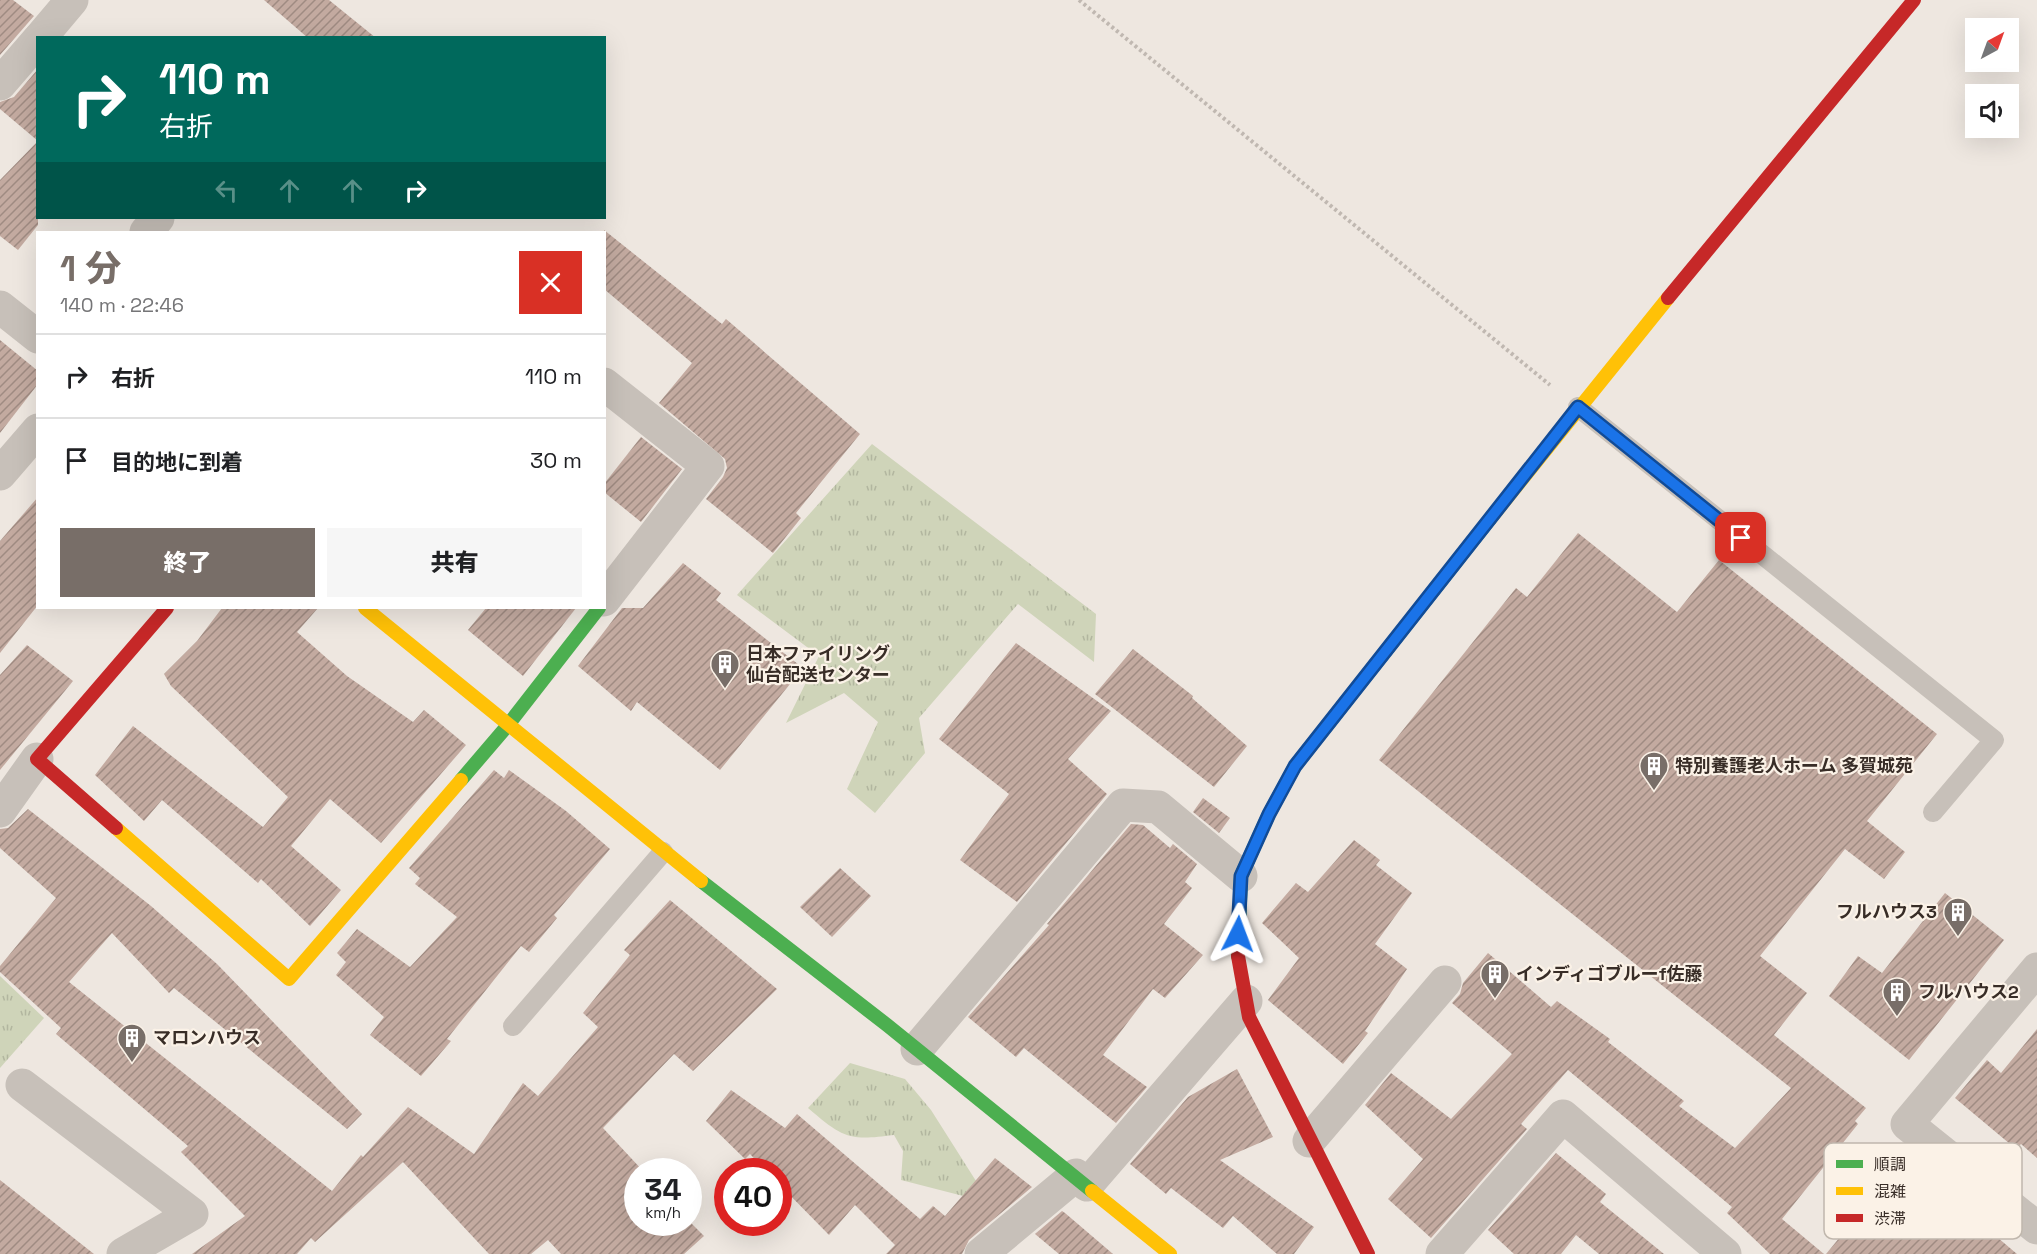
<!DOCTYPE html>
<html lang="ja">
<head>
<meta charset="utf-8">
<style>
	:root { --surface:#fff; --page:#f6f6f6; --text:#202124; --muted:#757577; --line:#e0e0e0; --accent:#786e68 }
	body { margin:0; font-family:"Space Grotesk","Noto Sans JP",sans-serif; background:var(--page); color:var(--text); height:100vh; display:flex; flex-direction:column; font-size:22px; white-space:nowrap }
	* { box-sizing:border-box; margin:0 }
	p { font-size:20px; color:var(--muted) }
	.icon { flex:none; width:33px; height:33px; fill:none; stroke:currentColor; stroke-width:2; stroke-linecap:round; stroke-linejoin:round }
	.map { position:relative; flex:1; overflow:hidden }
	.details { position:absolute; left:36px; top:231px; width:570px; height:378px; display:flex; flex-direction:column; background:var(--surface); border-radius:0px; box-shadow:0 6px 24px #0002 }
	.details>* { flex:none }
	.banner { position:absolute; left:36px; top:36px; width:570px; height:183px; border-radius:0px; box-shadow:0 6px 24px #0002; background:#00695c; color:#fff; overflow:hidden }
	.needle { width:39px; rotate:41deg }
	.fabs { position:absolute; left:1965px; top:18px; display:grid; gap:12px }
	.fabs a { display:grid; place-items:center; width:54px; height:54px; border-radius:0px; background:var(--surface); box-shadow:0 6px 24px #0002; font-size:30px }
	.speed { position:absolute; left:624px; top:1158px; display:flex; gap:12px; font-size:30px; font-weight:700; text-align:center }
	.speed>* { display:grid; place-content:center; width:78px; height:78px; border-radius:50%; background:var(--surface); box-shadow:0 6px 24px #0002; line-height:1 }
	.speed small { font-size:15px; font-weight:400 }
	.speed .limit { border:9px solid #d22; background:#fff; color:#111 }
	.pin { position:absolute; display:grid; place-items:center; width:51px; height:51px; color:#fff; margin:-26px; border-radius:12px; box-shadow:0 3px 9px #0006 }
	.me { position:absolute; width:66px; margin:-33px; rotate:3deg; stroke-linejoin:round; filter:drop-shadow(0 0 4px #0008) }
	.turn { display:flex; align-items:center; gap:21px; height:126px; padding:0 24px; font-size:27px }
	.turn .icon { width:78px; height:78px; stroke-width:2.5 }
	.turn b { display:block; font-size:42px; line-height:51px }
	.lanes { display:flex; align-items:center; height:57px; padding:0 24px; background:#0003; justify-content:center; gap:30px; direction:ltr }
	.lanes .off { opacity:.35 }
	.round { display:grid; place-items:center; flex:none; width:63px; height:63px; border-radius:0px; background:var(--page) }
	.overview { display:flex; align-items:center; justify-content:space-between; height:102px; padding:0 24px }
	h1 { font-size:36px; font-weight:800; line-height:45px; color:var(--accent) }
	.button { display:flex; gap:12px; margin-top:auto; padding:12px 24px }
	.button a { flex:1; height:69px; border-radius:0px; background:var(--accent); color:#fff; font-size:24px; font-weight:800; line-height:69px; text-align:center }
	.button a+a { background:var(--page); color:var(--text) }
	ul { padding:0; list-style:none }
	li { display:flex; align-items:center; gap:18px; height:84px; padding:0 24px; border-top:2px solid var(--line) }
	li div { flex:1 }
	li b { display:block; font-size:22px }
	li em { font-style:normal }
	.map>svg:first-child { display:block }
	.grass { fill:url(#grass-tufts) }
	.building { fill:url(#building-hatch) }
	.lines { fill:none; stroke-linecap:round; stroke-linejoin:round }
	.path { stroke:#c0b8b1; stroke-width:4; stroke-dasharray:3 3; stroke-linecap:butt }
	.lane { stroke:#c7c0b9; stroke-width:20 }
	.street { stroke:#c7c0b9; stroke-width:33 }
	.fast { stroke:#4caf50; stroke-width:14 }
	.slow { stroke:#ffc107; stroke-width:14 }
	.jam { stroke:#c62828; stroke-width:14 }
	.route-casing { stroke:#114b97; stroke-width:15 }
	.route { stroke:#1a73e8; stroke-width:10 }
	.labels { text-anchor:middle; stroke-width:4.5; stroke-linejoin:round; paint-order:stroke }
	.poi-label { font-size:18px; font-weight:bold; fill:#382d27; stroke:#fbf2e7; text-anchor:start }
	.key { fill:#fbf2e7; stroke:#c0b7ad; stroke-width:1.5 }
	.key-label { font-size:16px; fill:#382d27 }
</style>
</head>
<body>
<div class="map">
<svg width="2037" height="1254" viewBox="0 0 2037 1254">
	<defs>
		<pattern id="grass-tufts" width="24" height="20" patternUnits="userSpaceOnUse" patternTransform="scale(1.5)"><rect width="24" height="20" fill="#cfd4b9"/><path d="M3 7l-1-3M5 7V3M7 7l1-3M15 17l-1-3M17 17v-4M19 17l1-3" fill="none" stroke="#b2b69f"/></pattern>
		<pattern id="building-hatch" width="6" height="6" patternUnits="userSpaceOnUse" patternTransform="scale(1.5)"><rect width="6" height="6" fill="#c3aaa0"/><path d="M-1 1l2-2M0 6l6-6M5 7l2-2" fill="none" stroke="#9f8b82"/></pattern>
	</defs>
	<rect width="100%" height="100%" fill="#eee7e0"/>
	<g class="grass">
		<polygon points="872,444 1096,614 1094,662 1018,604 919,718 925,753 875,813 847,789 878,722 844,693 786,723 819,656 737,595"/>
		<polygon points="0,976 44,1018 0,1068"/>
		<path d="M850,1063l55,16 26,31 45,71 -9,16 -66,-17 2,-29 -9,-16c-45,6 -51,3 -86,-27z"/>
	</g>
	<g class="building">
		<polygon points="0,0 13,0 34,16 0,55"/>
		<polygon points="264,0 329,0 376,38 308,38"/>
		<polygon points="38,69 38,141 0,109 0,102 14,97"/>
		<polygon points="38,141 38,225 18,250 0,236 0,180"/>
		<polygon points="604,230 722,324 726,319 860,434 796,513 801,518 773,553 706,499 723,477 727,468 725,459 659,403 692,363 604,289"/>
		<polygon points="0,340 38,371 38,384 0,433"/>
		<polygon points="641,437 682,469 641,522 604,492 604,484"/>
		<polygon points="38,497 38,605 0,653 0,541"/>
		<polygon points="1578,533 1677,612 1719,560 1937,734 1867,821 1905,852 1884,879 1845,849 1760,956 1807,993 1774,1035 1866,1108 1855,1121 1858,1124 1782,1219 1824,1254 1770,1254 1727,1213 1732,1207 1568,1070 1521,1124 1527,1129 1431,1238 1388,1199 1423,1159 1365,1105 1391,1073 1451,1119 1512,1054 1452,1003 1460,994 1463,983 1488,953 1551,1007 1557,1001 1610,1039 1608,1042 1684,1101 1679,1106 1735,1148 1791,1088 1379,760 1516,588 1527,597"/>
		<polygon points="683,563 721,593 716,600 803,668 720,770 637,702 631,711 578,666 622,608 643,608"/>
		<polygon points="222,608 318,608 297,632 347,676 413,722 424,710 466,745 381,843 330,799 291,846 341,890 310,926 261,879 258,883 162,800 144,821 95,775 133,726 263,827 288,797 171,686 164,674 197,641"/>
		<polygon points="486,608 576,608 523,676 468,630"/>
		<polygon points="1016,643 1111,711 1068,759 1107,794 1017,902 960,860 1009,794 939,739"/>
		<polygon points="27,645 73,681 0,770 0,675"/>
		<polygon points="1133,649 1193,696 1192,698 1247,746 1214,787 1095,694"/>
		<polygon points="494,770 504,778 509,770 566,811 610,849 554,915 557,918 529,952 521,946 447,1039 451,1041 421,1076 370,1035 384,1017 336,975 346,962 337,953 357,929 410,967 457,917 415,884 420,878 409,868"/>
		<polygon points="1203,798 1230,818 1219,833 1193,812"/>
		<polygon points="28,809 151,906 217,964 362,1114 347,1129 174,988 169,993 112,933 69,982 332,1191 361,1155 363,1157 408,1107 474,1154 523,1083 538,1096 598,1027 583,1013 630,955 624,950 670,900 777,989 693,1071 674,1054 603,1128 644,1172 638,1172 638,1222 688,1222 688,1220 704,1236 684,1254 561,1254 548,1240 531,1254 489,1254 403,1162 315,1242 311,1238 297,1254 192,1254 245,1216 181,1152 188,1146 56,1034 61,1028 0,972 0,966 56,898 0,848 0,829 8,828"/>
		<polygon points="1131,824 1143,825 1170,848 1173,844 1197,864 1185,882 1192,888 1164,924 1203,955 1165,998 1153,989 1103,1055 1147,1087 1116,1123 1024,1048 1016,1057 968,1017 1049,925 1047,924"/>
		<polygon points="1354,840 1380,860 1376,865 1412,893 1375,944 1407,969 1365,1031 1368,1033 1343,1064 1268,1000 1299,958 1262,923 1296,883 1308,892"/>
		<polygon points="840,868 871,896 832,937 800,907"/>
		<polygon points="1945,893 2004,940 1909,1060 1829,996 1858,956 1882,973"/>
		<polygon points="2037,1029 2037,1158 2021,1144 2016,1149 1955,1098 1987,1060 2001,1073"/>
		<polygon points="1237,1069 1273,1137 1220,1160 1314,1227 1294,1254 1277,1254 1233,1216 1223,1228 1171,1188 1166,1194 1130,1164 1188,1097"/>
		<polygon points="731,1090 785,1128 797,1114 920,1219 933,1206 945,1216 995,1158 1032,1187 969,1240 962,1254 886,1254 895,1245 855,1205 829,1235 778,1183 778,1172 767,1172 750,1154 745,1159 706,1121"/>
		<polygon points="1556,1153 1606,1194 1600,1202 1664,1254 1599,1254 1576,1235 1561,1254 1514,1254 1488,1230"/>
		<polygon points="1903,1161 1916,1172 1924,1162 1958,1191 1951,1198 2017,1254 1826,1254"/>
		<polygon points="0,1180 94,1254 0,1254"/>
		<polygon points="1062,1211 1065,1213 1113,1254 1059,1254 1035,1234"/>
	</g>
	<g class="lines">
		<polyline class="path" points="1079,0 1550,385"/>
		<g class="lane">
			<polyline points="1578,407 1994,740 1933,812"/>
			<polyline points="513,1026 663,852"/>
		</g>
		<g class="street">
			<polyline points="40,38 72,0"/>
			<polyline points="0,84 38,40"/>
			<polyline points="146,232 158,218"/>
			<polyline points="0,307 38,337"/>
			<polyline points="604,384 708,466 604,600"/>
			<polyline points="0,474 38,430"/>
			<polyline points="0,811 37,759"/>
			<polyline points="2037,969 1907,1124 2037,1228"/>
			<polyline points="917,1049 1123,805 1158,807 1241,876"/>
			<polyline points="22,1085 192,1214 123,1254"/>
			<polyline points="1309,1141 1445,982"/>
			<polyline points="1087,1185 1246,1001"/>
			<polyline points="981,1254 1076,1175"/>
			<polyline points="1442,1254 1563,1116 1725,1254"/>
		</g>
		<g class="fast">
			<polyline points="461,780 508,725 599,608"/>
			<polyline points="701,881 887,1025 1092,1191"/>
			<polyline points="1238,956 1241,876 1269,814 1295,766 1490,519"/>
		</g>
		<g class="slow">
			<polyline points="1490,519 1668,298"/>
			<polyline points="365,608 701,881"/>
			<polyline points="116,828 289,979 461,780"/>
			<polyline points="1092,1191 1170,1254"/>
		</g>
		<g class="jam">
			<polyline points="1668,298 1914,0"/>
			<polyline points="116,828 37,759 167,608"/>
			<polyline points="1238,956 1249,1017 1368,1254"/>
		</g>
	</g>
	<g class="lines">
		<g class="route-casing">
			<polyline id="route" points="1238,934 1241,876 1269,814 1295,766 1578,407 1741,538"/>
		</g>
		<use href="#route" class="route"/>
	</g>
	<defs>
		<g id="building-pin" transform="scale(1.5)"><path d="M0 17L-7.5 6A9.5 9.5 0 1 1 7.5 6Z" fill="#786e68" stroke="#fbf2e7"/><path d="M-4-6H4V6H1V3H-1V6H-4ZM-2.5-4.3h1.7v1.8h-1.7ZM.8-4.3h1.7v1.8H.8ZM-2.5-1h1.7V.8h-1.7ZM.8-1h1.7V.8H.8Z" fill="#fff"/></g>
	</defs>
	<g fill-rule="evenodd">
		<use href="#building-pin" x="725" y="664"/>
		<use href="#building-pin" x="1654" y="766"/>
		<use href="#building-pin" x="1958" y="912"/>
		<use href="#building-pin" x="1495" y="974"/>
		<use href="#building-pin" x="1897" y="992"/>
		<use href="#building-pin" x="132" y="1038"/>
	</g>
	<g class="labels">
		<g class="poi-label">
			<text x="746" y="660">日本ファイリング<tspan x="746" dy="21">仙台配送センター</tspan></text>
			<text x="1675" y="772">特別養護老人ホーム 多賀城苑</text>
			<text x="1937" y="918" text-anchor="end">フルハウス3</text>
			<text x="1516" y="980">インディゴブルーf佐藤</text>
			<text x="1918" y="998">フルハウス2</text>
			<text x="153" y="1044">マロンハウス</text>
		</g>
	</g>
	<rect x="1824" y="1143" width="198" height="96" rx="9" class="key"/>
	<rect x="1836" y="1160" width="27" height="8" fill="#4caf50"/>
	<rect x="1836" y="1187" width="27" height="8" fill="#ffc107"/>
	<rect x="1836" y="1214" width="27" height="8" fill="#c62828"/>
	<g class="key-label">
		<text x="1874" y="1170">順調</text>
		<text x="1874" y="1197">混雑</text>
		<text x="1874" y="1224">渋滞</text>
	</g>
</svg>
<div class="fabs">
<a><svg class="needle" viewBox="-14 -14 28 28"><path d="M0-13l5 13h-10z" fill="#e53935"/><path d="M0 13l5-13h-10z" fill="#757577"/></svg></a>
<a><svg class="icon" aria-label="sound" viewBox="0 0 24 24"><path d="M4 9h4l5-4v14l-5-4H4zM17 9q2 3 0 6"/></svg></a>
</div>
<div class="speed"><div>34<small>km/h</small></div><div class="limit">40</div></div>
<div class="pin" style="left:1741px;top:538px;background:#d93025"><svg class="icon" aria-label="arrive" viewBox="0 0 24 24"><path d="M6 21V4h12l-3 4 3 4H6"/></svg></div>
<svg class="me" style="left:1238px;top:934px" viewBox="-20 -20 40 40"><path d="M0-17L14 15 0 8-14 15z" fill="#1a73e8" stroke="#fff" stroke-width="4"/></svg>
<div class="banner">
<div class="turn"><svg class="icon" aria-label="right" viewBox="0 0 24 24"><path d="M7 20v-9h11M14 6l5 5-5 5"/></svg><div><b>110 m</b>右折</div></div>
<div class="lanes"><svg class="icon off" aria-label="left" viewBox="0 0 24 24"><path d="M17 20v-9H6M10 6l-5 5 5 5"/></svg><svg class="icon off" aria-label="ahead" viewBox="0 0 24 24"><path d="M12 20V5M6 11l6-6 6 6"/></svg><svg class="icon off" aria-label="ahead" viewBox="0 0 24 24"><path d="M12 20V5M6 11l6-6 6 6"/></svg><svg class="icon" aria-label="right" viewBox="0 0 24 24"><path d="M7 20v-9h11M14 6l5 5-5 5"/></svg></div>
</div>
<section class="details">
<div class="overview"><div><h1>1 分</h1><p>140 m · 22:46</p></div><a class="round" style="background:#d93025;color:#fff"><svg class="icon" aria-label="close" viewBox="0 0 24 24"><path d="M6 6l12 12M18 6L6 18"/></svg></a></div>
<ul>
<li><svg class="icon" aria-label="right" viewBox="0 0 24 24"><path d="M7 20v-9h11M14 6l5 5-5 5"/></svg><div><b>右折</b></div><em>110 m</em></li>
<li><svg class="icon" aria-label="arrive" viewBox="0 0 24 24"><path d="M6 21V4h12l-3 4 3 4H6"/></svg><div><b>目的地に到着</b></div><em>30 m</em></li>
</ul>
<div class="button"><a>終了</a><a>共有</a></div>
</section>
</div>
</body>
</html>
